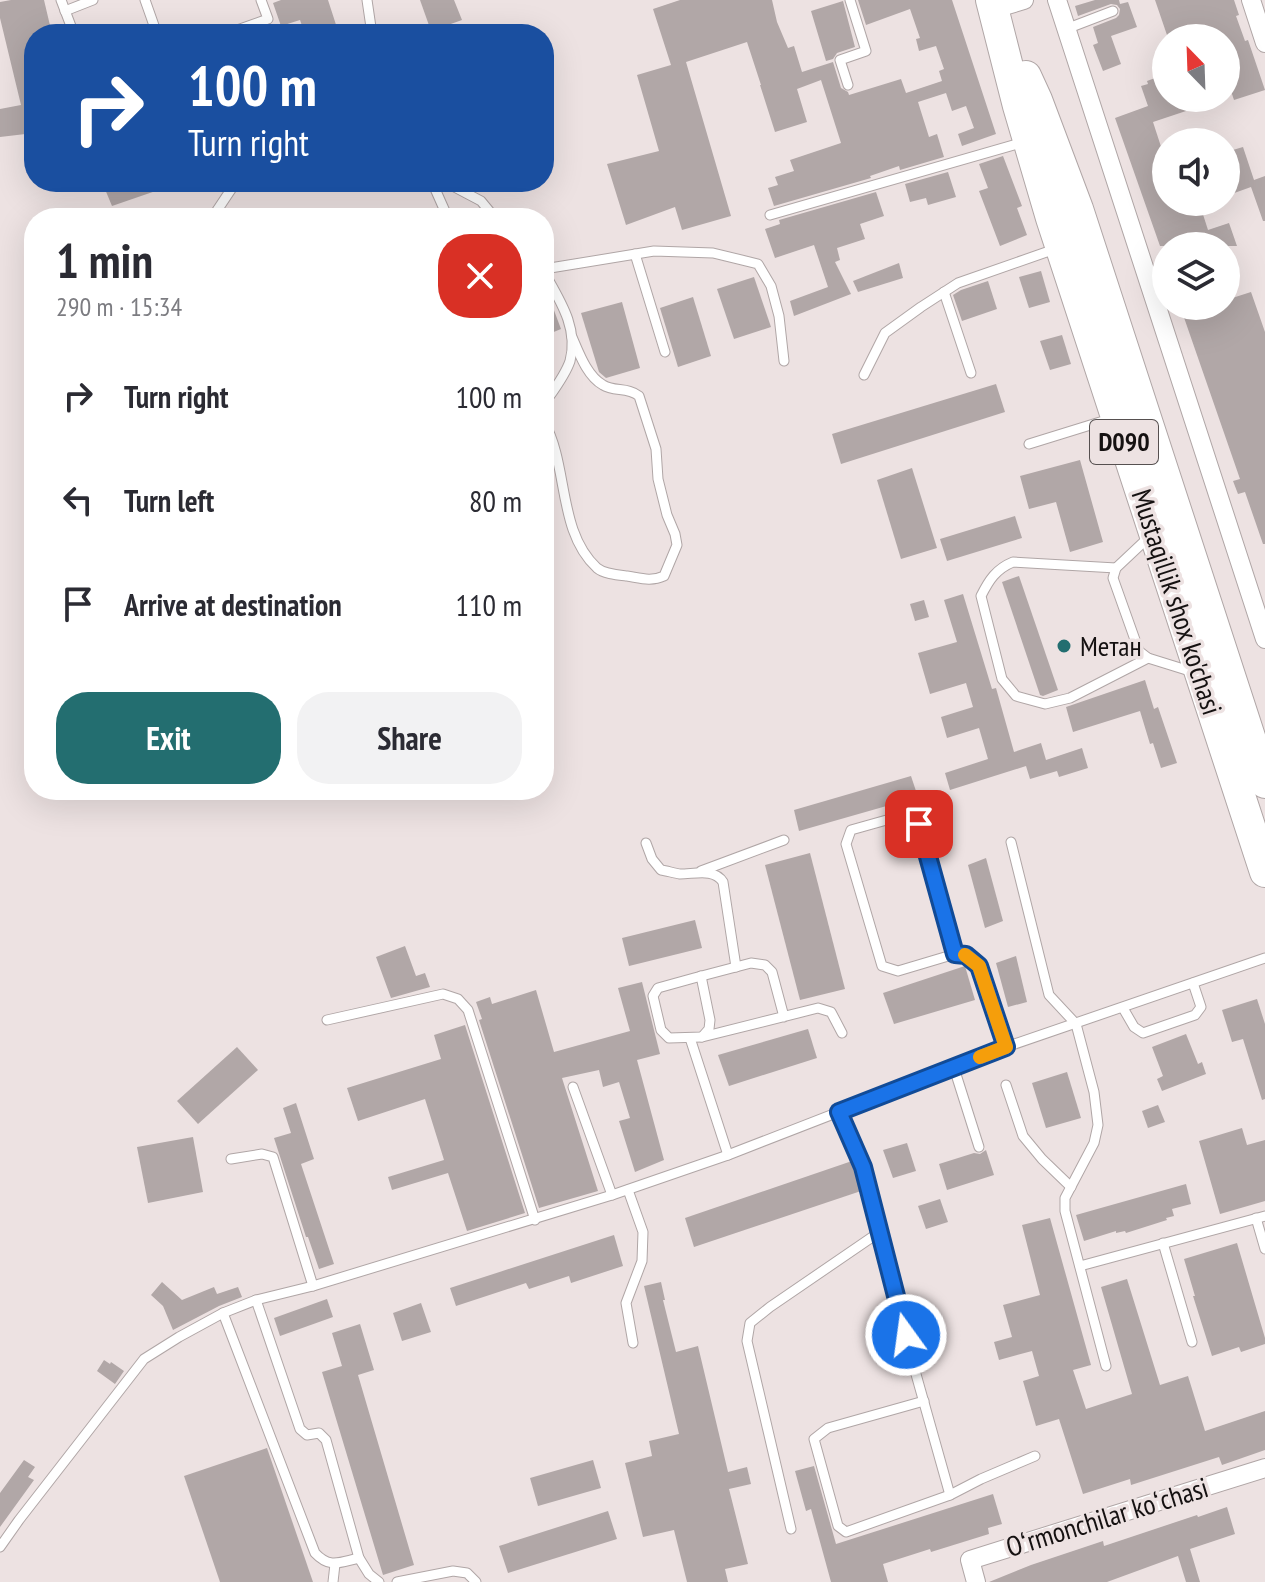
<!DOCTYPE html>
<html lang="en">
<head>
<meta charset="utf-8">
<style>
	:root { --surface:#fff; --page:#f2f2f3; --text:#2b2b33; --muted:#7c7c81; --accent:#236e70 }
	body { margin:0; font-family:"PT Sans Narrow",sans-serif; background:var(--page); color:var(--text); height:100vh; display:flex; flex-direction:column; font-size:30px; white-space:nowrap }
	* { box-sizing:border-box; margin:0 }
	p { font-size:26px; color:var(--muted) }
	.icon { flex:none; width:44px; height:44px; fill:none; stroke:currentColor; stroke-width:2; stroke-linecap:round; stroke-linejoin:round }
	.map { position:relative; flex:1; overflow:hidden }
	.drawer { position:absolute; left:24px; top:208px; width:530px; height:592px; display:flex; flex-direction:column; background:var(--surface); border-radius:32px; box-shadow:0 8px 32px #0002 }
	.drawer>* { flex:none }
	.top-card { position:absolute; left:24px; top:24px; width:530px; height:168px; border-radius:32px; box-shadow:0 8px 32px #0002; background:#1a4fa0; color:#fff; overflow:hidden }
	.needle { width:52px; rotate:337deg }
	.tools { position:absolute; left:1152px; top:24px; display:grid; gap:16px }
	.tools a { display:grid; place-items:center; width:88px; height:88px; border-radius:50%; background:var(--surface); box-shadow:0 8px 32px #0002; font-size:40px }
	.pin { position:absolute; display:grid; place-items:center; width:68px; height:68px; color:#fff; margin:-34px; border-radius:16px; box-shadow:0 4px 12px #0006 }
	.me { position:absolute; width:88px; margin:-44px; rotate:346deg; stroke-linejoin:round; filter:drop-shadow(0 0 6px #0008) }
	.turn { display:flex; align-items:center; gap:28px; height:168px; padding:0 32px; font-size:36px }
	.turn .icon { width:104px; height:104px; stroke-width:2.5 }
	.turn b { display:block; font-size:56px; line-height:68px }
	.round { display:grid; place-items:center; flex:none; width:84px; height:84px; border-radius:32px; background:var(--page) }
	.summary { display:flex; align-items:center; justify-content:space-between; height:136px; padding:0 32px }
	h1 { font-size:48px; font-weight:800; line-height:60px }
	.button { display:flex; gap:16px; margin-top:auto; padding:16px 32px }
	.button a { flex:1; height:92px; border-radius:32px; background:var(--accent); color:#fff; font-size:32px; font-weight:800; line-height:92px; text-align:center }
	.button a+a { background:var(--page); color:var(--text) }
	ul { padding:0; list-style:none }
	li { display:flex; align-items:center; gap:24px; height:104px; padding:0 32px }
	li div { flex:1 }
	li b { display:block; font-size:30px }
	li em { font-style:normal }
	.map>svg:first-child { display:block }
	.building { fill:#b1a7a7 }
	.lines { fill:none; stroke-linecap:round; stroke-linejoin:round }
	.service-casing { stroke:#b0a6a6; stroke-width:11 }
	.minor-casing { stroke:#b0a6a6; stroke-width:20 }
	.primary-casing { stroke:#b0a6a6; stroke-width:32 }
	.service { stroke:#fff; stroke-width:9 }
	.minor { stroke:#fff; stroke-width:18 }
	.primary { stroke:#fff; stroke-width:30 }
	.route-casing { stroke:#114b97; stroke-width:20 }
	.route { stroke:#1a73e8; stroke-width:14 }
	.slow { stroke:#f59e0b; stroke-width:14 }
	.poi-dot { fill:#236e70; stroke:#ede2e2; stroke-width:3 }
	.labels { text-anchor:middle; stroke-width:7; stroke-linejoin:round; paint-order:stroke }
	.shield { fill:#ede2e2; stroke:#565050; stroke-width:2 }
	.shield-label { font-size:26px; font-weight:bold; fill:#151111 }
	.street-label { font-size:28px; fill:#151111; stroke:#ede2e2 }
	.poi-label { font-size:28px; fill:#151111; stroke:#ede2e2; text-anchor:start }
</style>
</head>
<body>
<div class="map">
<svg width="1265" height="1582" viewBox="0 0 1265 1582">
	<rect width="100%" height="100%" fill="#ede2e2"/>
	<g class="building">
		<polygon points="11,0 44,0 52,34 34,34 34,133 0,137 0,109 21,105 0,18 0,2"/>
		<polygon points="281,0 328,0 339,34 305,34 300,20 281,26 273,3"/>
		<polygon points="420,0 454,0 462,20 431,31"/>
		<polygon points="680,0 772,0 777,22 788,48 794,46 802,72 833,62 841,88 848,92 849,95 901,79 906,93 942,81 939,71 944,69 936,46 919,51 916,39 920,38 910,9 866,25 858,0 952,0 996,134 962,146 958,134 974,128 966,106 952,111 946,93 918,102 929,137 937,134 944,157 900,170 899,166 870,176 871,178 774,206 768,188 778,185 775,177 794,171 790,160 841,143 821,80 797,89 807,122 775,132 760,85 761,85 747,42 686,62 731,216 682,230 675,207 626,225 607,164 659,151 637,75 671,65 653,9"/>
		<polygon points="1095,0 1119,0 1120,4 1128,2 1137,27 1111,36 1121,64 1103,71 1093,45 1098,43 1093,27 1116,18 1119,15 1120,9 1117,5 1111,4 1078,16 1075,6"/>
		<polygon points="1155,0 1234,0 1239,15 1236,16 1245,41 1248,40 1265,90 1234,100 1226,76 1226,38 1168,38"/>
		<polygon points="843,1 855,47 837,53 833,59 826,61 811,11"/>
		<polygon points="1166,74 1166,98 1188,98 1192,109 1153,122 1166,162 1166,202 1199,202 1208,230 1229,223 1237,246 1160,246 1115,118 1148,106 1141,86 1148,84 1147,81"/>
		<polygon points="1243,147 1254,180 1265,176 1265,221 1263,221 1251,187 1226,196 1226,152"/>
		<polygon points="1003,156 1022,206 1017,208 1027,235 1000,246 979,191 988,188 979,164"/>
		<polygon points="948,172 956,197 928,205 926,198 910,202 905,184"/>
		<polygon points="102,182 175,182 176,184 112,206"/>
		<polygon points="876,192 884,216 860,224 865,239 837,248 840,260 835,262 851,294 794,316 790,301 828,287 814,245 775,258 765,229 780,224 779,220"/>
		<polygon points="899,263 903,278 858,292 853,281"/>
		<polygon points="1041,271 1050,302 1029,308 1019,277"/>
		<polygon points="754,277 771,327 734,339 717,289"/>
		<polygon points="988,281 997,309 962,321 953,295 961,290"/>
		<polygon points="544,288 549,297 561,329 544,336"/>
		<polygon points="1251,292 1265,332 1265,544 1263,544 1245,492 1238,494 1233,481 1240,479 1180,306 1226,306 1226,300"/>
		<polygon points="693,297 711,356 678,367 660,308"/>
		<polygon points="622,302 640,368 606,378 599,372 581,313"/>
		<polygon points="1062,335 1071,364 1050,370 1040,341"/>
		<polygon points="996,384 1005,412 841,464 832,434"/>
		<polygon points="1080,460 1103,542 1070,552 1056,502 1029,509 1020,476"/>
		<polygon points="912,468 937,548 901,559 877,480"/>
		<polygon points="1015,516 1022,538 947,561 940,539"/>
		<polygon points="1019,576 1058,690 1043,696 1040,695 1002,582"/>
		<polygon points="963,594 992,689 996,688 1014,752 1041,743 1046,760 1082,748 1088,768 1059,777 1057,771 1030,779 1026,766 950,790 945,773 988,759 979,728 947,738 941,717 973,707 966,683 930,694 918,653 957,642 944,600"/>
		<polygon points="924,600 929,617 915,621 910,604"/>
		<polygon points="1145,680 1154,709 1158,707 1177,763 1161,768 1153,743 1150,744 1140,711 1073,732 1066,707"/>
		<polygon points="911,776 918,797 799,831 794,810"/>
		<polygon points="810,853 845,989 800,1000 765,865"/>
		<polygon points="986,858 1003,921 985,928 968,865"/>
		<polygon points="695,920 702,948 629,966 622,938"/>
		<polygon points="405,946 416,976 425,973 430,987 391,998 376,957"/>
		<polygon points="1016,956 1027,1002 1008,1007 996,963"/>
		<polygon points="965,966 975,1000 894,1024 883,993"/>
		<polygon points="642,982 660,1054 637,1060 664,1160 635,1172 619,1121 630,1118 619,1082 603,1087 599,1070 562,1078 598,1191 539,1208 479,1020 482,1019 476,1002 490,997 492,1004 536,990 554,1052 630,1031 618,988"/>
		<polygon points="1257,999 1265,1024 1265,1099 1262,1100 1243,1039 1232,1042 1222,1010"/>
		<polygon points="465,1025 525,1213 467,1231 448,1173 392,1190 388,1177 444,1160 425,1099 358,1121 347,1088 441,1059 434,1035"/>
		<polygon points="808,1029 817,1058 729,1086 718,1055"/>
		<polygon points="1186,1034 1198,1064 1202,1062 1206,1074 1162,1091 1157,1079 1163,1076 1152,1047"/>
		<polygon points="237,1047 258,1070 198,1124 177,1101"/>
		<polygon points="1067,1072 1081,1118 1046,1128 1032,1083"/>
		<polygon points="296,1103 314,1159 301,1164 334,1264 319,1269 308,1237 306,1237 274,1138 291,1133 283,1108"/>
		<polygon points="1158,1105 1165,1122 1148,1128 1142,1111"/>
		<polygon points="1242,1128 1247,1145 1265,1140 1265,1201 1220,1214 1199,1141"/>
		<polygon points="193,1137 203,1192 148,1203 137,1147"/>
		<polygon points="907,1143 916,1171 893,1178 883,1150"/>
		<polygon points="986,1150 994,1175 947,1190 939,1164 974,1153 980,1154"/>
		<polygon points="852,1161 861,1191 694,1247 685,1218"/>
		<polygon points="1186,1184 1191,1204 1172,1209 1174,1216 1166,1218 1167,1220 1126,1233 1125,1231 1116,1233 1116,1231 1084,1241 1076,1215"/>
		<polygon points="940,1199 948,1222 926,1229 918,1206"/>
		<polygon points="1050,1218 1091,1365 1073,1370 1086,1409 1132,1394 1101,1287 1127,1279 1160,1385 1188,1376 1205,1431 1265,1411 1265,1450 1222,1465 1219,1457 1131,1485 1130,1479 1083,1494 1059,1419 1036,1426 1023,1381 1039,1376 1032,1351 999,1360 994,1342 1012,1337 1003,1305 1040,1295 1022,1225"/>
		<polygon points="614,1235 623,1266 571,1283 569,1276 529,1289 526,1283 456,1306 450,1288"/>
		<polygon points="1237,1243 1265,1338 1265,1344 1241,1352 1239,1347 1212,1356 1193,1296 1195,1296 1184,1259"/>
		<polygon points="162,1282 182,1300 214,1287 217,1294 238,1287 242,1297 219,1306 173,1330 163,1306 151,1295"/>
		<polygon points="661,1282 665,1300 663,1300 676,1352 698,1346 728,1472 747,1467 751,1484 729,1489 748,1564 725,1569 728,1582 687,1582 674,1530 643,1537 625,1463 652,1456 649,1441 679,1434 644,1286"/>
		<polygon points="327,1299 333,1317 280,1336 274,1318"/>
		<polygon points="421,1303 431,1332 402,1341 393,1313"/>
		<polygon points="360,1324 374,1370 358,1375 414,1565 383,1575 322,1372 342,1366 332,1333"/>
		<polygon points="104,1360 110,1364 111,1362 124,1371 115,1384 97,1371"/>
		<polygon points="267,1448 313,1582 220,1582 184,1476"/>
		<polygon points="24,1460 35,1467 28,1477 34,1480 0,1527 0,1493"/>
		<polygon points="593,1460 601,1488 538,1506 530,1478"/>
		<polygon points="814,1466 836,1544 993,1494 1002,1524 988,1528 989,1534 931,1552 930,1549 883,1564 888,1582 831,1582 811,1509 806,1511 795,1471"/>
		<polygon points="1227,1507 1235,1534 1190,1549 1200,1582 1186,1582 1178,1556 1107,1582 989,1582 1031,1565 1103,1541 1104,1546 1197,1515 1198,1517"/>
		<polygon points="608,1511 617,1539 508,1573 499,1546"/>
	</g>
	<g class="lines">
		<g class="service-casing">
			<g id="service">
				<polyline points="61,0 74,34"/>
				<polyline points="145,0 157,34"/>
				<polyline points="367,0 372,34"/>
				<polyline points="65,11 93,0"/>
				<polyline points="1066,29 1113,11"/>
				<polyline points="226,34 268,19 261,0"/>
				<polyline points="848,85 840,60 866,51 850,0"/>
				<polyline points="432,182 448,218"/>
				<polyline points="445,182 481,201 495,218"/>
				<polyline points="770,215 1024,142"/>
				<polyline points="212,218 236,182"/>
				<polyline points="635,254 665,352"/>
				<polyline points="544,269 654,251 713,253 758,264 771,286 779,316 784,361"/>
				<path d="M544,272c15,27 35,56 26,89 -5,15 -17,30 -26,43"/>
				<polyline points="944,292 971,373"/>
				<polyline points="864,375 885,333 921,307 958,283 1058,248"/>
				<path d="M544,422c25,44 13,109 53,146 7,6 21,7 30,8 13,2 24,6 37,0l13,-31 -2,-11 -8,-19 -9,-36 -2,-30 -17,-53c-11,-9 -25,-4 -36,-11 -16,-9 -24,-32 -31,-48"/>
				<polyline points="1029,444 1113,418"/>
				<polyline points="1150,536 1116,568 1113,578 1139,651 1148,658 1193,672"/>
				<path d="M1116,568l-103,-6c-17,7 -24,18 -32,34l21,83 14,17 29,8 25,-6 78,-40"/>
				<polyline points="1011,842 1049,995 1076,1024 1094,1092 1098,1125 1094,1143 1065,1198 1065,1211 1106,1366"/>
				<path d="M646,843l6,16 9,11c6,1 13,3 19,4 15,0 34,-6 43,8l13,85"/>
				<polyline points="701,871 784,840"/>
				<polyline points="955,954 919,824 908,814 851,830 846,844 882,966 898,971 955,954 966,955 979,966 1006,1047"/>
				<polyline points="701,976 710,1020 709,1029 702,1037"/>
				<polyline points="1123,1008 1134,1027 1143,1033 1195,1015 1201,1007 1193,983"/>
				<polyline points="784,1017 772,972 765,965 751,963 694,978 658,988 653,996 661,1030 669,1038 702,1037 818,1008 831,1012 842,1033"/>
				<polyline points="327,1020 443,994 458,999 468,1010 535,1220"/>
				<polyline points="690,1038 728,1155"/>
				<polyline points="954,1068 979,1147"/>
				<polyline points="1006,1085 1023,1136 1042,1159 1071,1187"/>
				<polyline points="573,1087 612,1195"/>
				<polyline points="839,1112 863,1167 912,1360 950,1495"/>
				<polyline points="231,1159 262,1154 273,1157 313,1286"/>
				<polyline points="628,1190 643,1232 642,1261 626,1303 633,1343"/>
				<polyline points="1256,1218 1265,1249"/>
				<polyline points="1163,1243 1192,1342"/>
				<polyline points="1080,1266 1265,1216"/>
				<polyline points="256,1300 300,1429 307,1435 319,1433 326,1440 359,1558 369,1574 379,1582"/>
				<path d="M223,1313l92,240c15,16 25,9 44,5"/>
				<polyline points="924,1401 828,1428 814,1439 838,1526 846,1532 950,1495 981,1479 1035,1456"/>
				<polyline points="791,1529 747,1341 750,1323 770,1307 881,1231"/>
				<polyline points="0,1547 19,1520 144,1359 179,1337 223,1313 256,1300 313,1286 612,1195 728,1155 1006,1047 1265,958"/>
				<polyline points="333,1582 335,1564"/>
				<polyline points="397,1582 453,1571 467,1573 476,1582"/>
			</g>
		</g>
		<g class="minor-casing">
			<g id="minor">
				<polyline points="1057,0 1265,639"/>
				<polyline points="1251,0 1265,43"/>
				<polyline points="994,9 1024,0"/>
				<polyline points="976,1582 970,1560 1265,1468"/>
			</g>
		</g>
		<g class="primary-casing">
			<g id="primary">
				<polyline points="991,0 1018,106 1051,218 1265,872"/>
				<polyline points="1026,76 1037,100 1078,209 1265,783"/>
			</g>
		</g>
		<use href="#service" class="service"/>
		<use href="#minor" class="minor"/>
		<use href="#primary" class="primary"/>
	</g>
	<g class="lines">
		<g class="route-casing">
			<polyline id="route" points="906,1335 863,1167 839,1112 1006,1047 979,966 966,955 955,954 919,824"/>
		</g>
		<use href="#route" class="route"/>
		<polyline class="slow" points="965,955 979,966 1006,1047 980,1057"/>
	</g>
	<circle class="poi-dot" cx="1064" cy="646" r="8"/>
	<g class="labels">
		<rect class="shield" x="1090" y="420" width="68" height="44" rx="6"/>
		<g class="shield-label">
			<text x="1124" y="451">D090</text>
		</g>
		<g class="street-label">
			<text transform="translate(1177 602) rotate(72)" y="10">Mustaqillik shox ko'chasi</text>
			<text transform="translate(1107 1517) rotate(-17)" y="10">Oʻrmonchilar koʻchasi</text>
		</g>
		<g class="poi-label">
			<text x="1080" y="656">Метан</text>
		</g>
	</g>
</svg>
<div class="tools">
<a><svg class="needle" viewBox="-14 -14 28 28"><path d="M0-13l5 13h-10z" fill="#e53935"/><path d="M0 13l5-13h-10z" fill="#7c7c81"/></svg></a>
<a><svg class="icon" aria-label="sound" viewBox="0 0 24 24"><path d="M4 9h4l5-4v14l-5-4H4zM17 9q2 3 0 6"/></svg></a>
<a><svg class="icon" aria-label="layers" viewBox="0 0 24 24"><path d="M12 4l9 5-9 5-9-5zM3 14l9 5 9-5"/></svg></a>
</div>
<div class="pin" style="left:919px;top:824px;background:#d93025"><svg class="icon" aria-label="arrive" viewBox="0 0 24 24"><path d="M6 21V4h12l-3 4 3 4H6"/></svg></div>
<svg class="me" style="left:906px;top:1335px" viewBox="-20 -20 40 40"><circle r="17" fill="#1a73e8" stroke="#fff" stroke-width="3"/><path d="M0-11L8 9 0 5-8 9z" fill="#fff"/></svg>
<div class="top-card">
<div class="turn"><svg class="icon" aria-label="right" viewBox="0 0 24 24"><path d="M7 20v-9h11M14 6l5 5-5 5"/></svg><div><b>100 m</b>Turn right</div></div>
</div>
<section class="drawer">
<div class="summary"><div><h1>1 min</h1><p>290 m · 15:34</p></div><a class="round" style="background:#d93025;color:#fff"><svg class="icon" aria-label="close" viewBox="0 0 24 24"><path d="M6 6l12 12M18 6L6 18"/></svg></a></div>
<ul>
<li><svg class="icon" aria-label="right" viewBox="0 0 24 24"><path d="M7 20v-9h11M14 6l5 5-5 5"/></svg><div><b>Turn right</b></div><em>100 m</em></li>
<li><svg class="icon" aria-label="left" viewBox="0 0 24 24"><path d="M17 20v-9H6M10 6l-5 5 5 5"/></svg><div><b>Turn left</b></div><em>80 m</em></li>
<li><svg class="icon" aria-label="arrive" viewBox="0 0 24 24"><path d="M6 21V4h12l-3 4 3 4H6"/></svg><div><b>Arrive at destination</b></div><em>110 m</em></li>
</ul>
<div class="button"><a>Exit</a><a>Share</a></div>
</section>
</div>
</body>
</html>
